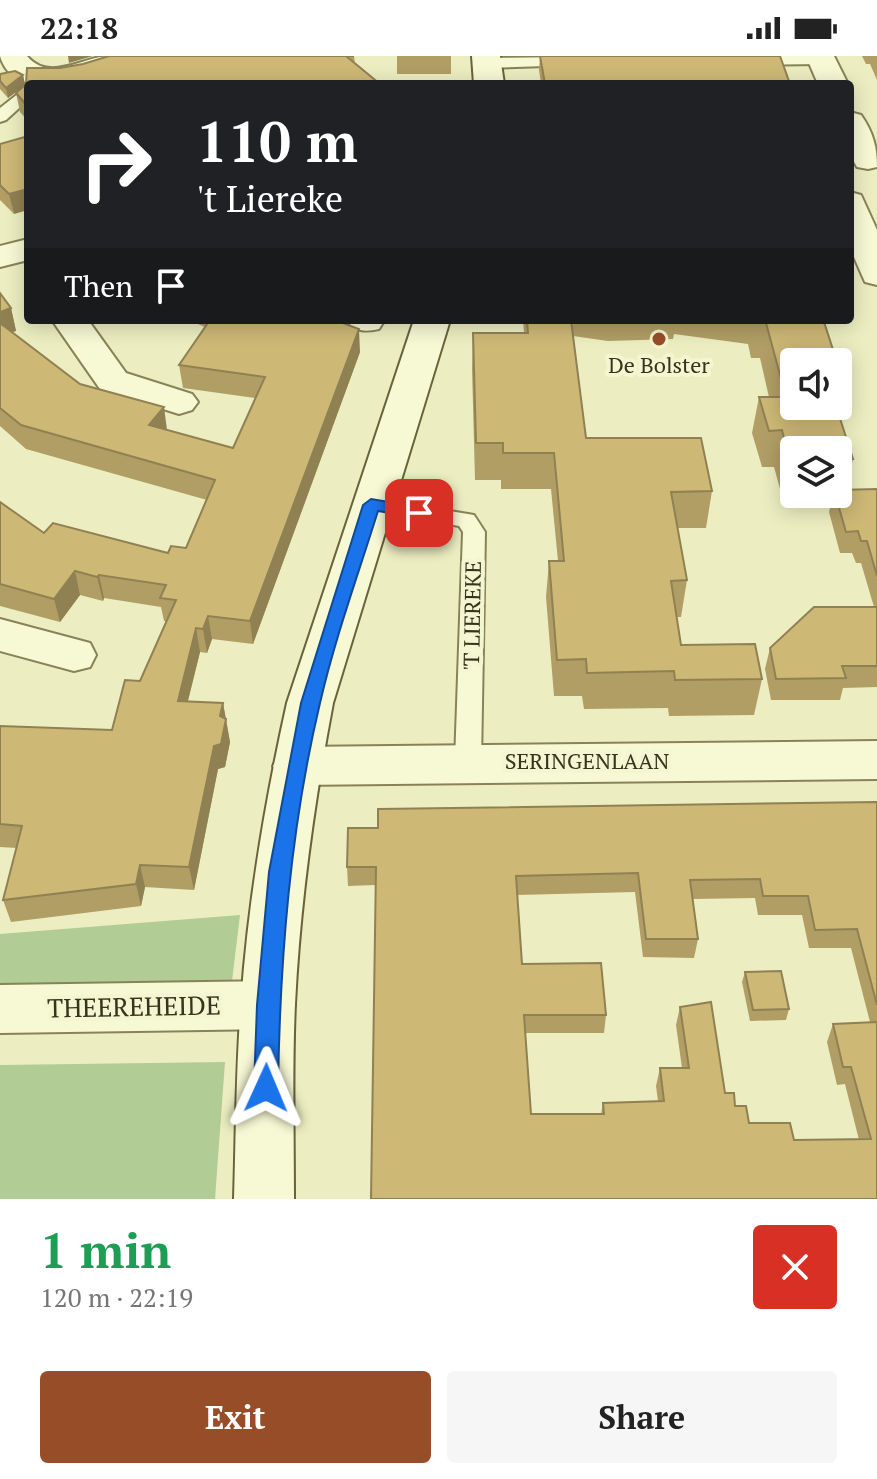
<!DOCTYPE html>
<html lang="en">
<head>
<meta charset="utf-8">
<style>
	:root { --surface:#fff; --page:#f6f6f6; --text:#222; --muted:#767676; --accent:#974e28 }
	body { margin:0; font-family:"PT Serif",serif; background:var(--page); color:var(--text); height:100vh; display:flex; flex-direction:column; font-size:30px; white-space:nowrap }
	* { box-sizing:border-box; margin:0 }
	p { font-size:26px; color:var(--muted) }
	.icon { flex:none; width:44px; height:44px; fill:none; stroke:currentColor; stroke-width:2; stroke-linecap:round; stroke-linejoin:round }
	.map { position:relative; height:1143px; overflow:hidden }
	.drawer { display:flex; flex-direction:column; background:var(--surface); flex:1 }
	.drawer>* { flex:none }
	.guide { position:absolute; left:24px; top:24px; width:830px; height:244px; border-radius:8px; box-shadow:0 4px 20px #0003; background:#202124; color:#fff; overflow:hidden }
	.tools { position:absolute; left:780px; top:292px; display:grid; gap:16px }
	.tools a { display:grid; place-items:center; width:72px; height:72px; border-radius:8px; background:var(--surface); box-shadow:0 4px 20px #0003; font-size:40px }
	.pin { position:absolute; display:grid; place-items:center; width:68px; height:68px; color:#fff; margin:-34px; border-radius:16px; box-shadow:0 4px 12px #0006 }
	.me { position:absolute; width:88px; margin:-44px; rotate:1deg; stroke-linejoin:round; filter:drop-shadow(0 0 6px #0008) }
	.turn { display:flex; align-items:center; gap:28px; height:168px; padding:0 40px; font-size:36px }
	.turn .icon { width:104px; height:104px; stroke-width:2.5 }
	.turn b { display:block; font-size:56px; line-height:68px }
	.then { display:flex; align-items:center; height:76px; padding:0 40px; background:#0003; gap:16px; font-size:30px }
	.round { display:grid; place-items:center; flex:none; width:84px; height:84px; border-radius:8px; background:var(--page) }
	.overview { display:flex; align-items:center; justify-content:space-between; height:136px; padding:0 40px }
	h1 { font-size:48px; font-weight:700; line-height:60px; color:#1e9e55 }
	.cta { display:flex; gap:16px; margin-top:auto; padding:16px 40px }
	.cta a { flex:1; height:92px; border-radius:8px; background:var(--accent); color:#fff; font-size:32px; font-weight:700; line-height:92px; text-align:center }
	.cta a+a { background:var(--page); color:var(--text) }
	.status { display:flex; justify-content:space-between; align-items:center; height:56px; padding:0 40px; background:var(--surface); direction:ltr }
	.status svg { height:22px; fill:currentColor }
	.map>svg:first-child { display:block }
	.green { fill:#b2cc95 }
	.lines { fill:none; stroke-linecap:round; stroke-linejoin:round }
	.lane-casing { stroke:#888258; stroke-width:4 }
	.street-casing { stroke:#888258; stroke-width:4 }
	.secondary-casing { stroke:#69633c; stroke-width:4 }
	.lane { fill:#f7f9d4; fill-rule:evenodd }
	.street { fill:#f7f9d4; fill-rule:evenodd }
	.secondary { fill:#f7f9d4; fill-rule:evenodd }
	.wall { fill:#b09e65; fill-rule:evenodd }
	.shaded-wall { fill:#908153 }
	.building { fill:#cdb876; stroke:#908153; stroke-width:2 }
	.route { fill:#1a73e8; stroke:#114b97; stroke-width:2 }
	.poi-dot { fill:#974e28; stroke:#f3f6d0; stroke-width:3 }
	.labels { text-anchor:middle; stroke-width:8; stroke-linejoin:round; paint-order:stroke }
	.poi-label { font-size:22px; fill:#37331d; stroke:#f3f6d0 }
	.street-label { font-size:22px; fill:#37331d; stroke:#f3f6d0 }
	.near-street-label { font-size:26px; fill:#37331d; stroke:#f3f6d0 }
</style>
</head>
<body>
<div class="status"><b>22:18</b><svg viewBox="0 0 49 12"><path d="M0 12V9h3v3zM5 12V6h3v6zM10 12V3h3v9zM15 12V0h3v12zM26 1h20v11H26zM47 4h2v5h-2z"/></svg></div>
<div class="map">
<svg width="877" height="1143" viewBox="0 0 877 1143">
	<rect width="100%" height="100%" fill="#eceec1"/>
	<g class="green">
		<polygon points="240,859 228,958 0,960 0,878"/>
		<polygon points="225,1006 215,1143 0,1143 0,1009"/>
	</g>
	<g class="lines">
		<g class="lane-casing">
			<g id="lane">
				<polygon points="746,0 827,0 829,3 821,8 749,9 741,4"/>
				<polygon points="572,1 580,6 578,9 487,12 479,7 487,2"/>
				<polygon points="28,30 28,44 6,64 0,66 0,52"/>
				<polygon points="371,442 474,459 485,476 481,706 477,713 468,716 459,713 455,706 463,476 459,470 363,454 360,449 363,444"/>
			</g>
		</g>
		<g class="street-casing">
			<g id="street">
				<path d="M0,0h27c20,24 48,6 73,1 14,-1 32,-1 46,-1l-4,6c-36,11 -126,49 -142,-6z"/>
				<polygon points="806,0 834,0 848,28 818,28"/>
				<path d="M850,56l11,3c12,17 16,32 16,52l-9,2 -11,-2 -7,-12z"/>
				<polygon points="850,136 861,139 877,174 877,229 865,226 850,192"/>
				<polygon points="28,183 28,204 0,211 0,190"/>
				<polygon points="52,264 88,264 126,317 192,338 198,346 192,354 179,358 100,333"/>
				<path d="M346,264h37l1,1 -5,8c-14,3 -24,3 -33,-9z"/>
				<polygon points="0,563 90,587 96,599 90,611 74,615 0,595"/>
				<polygon points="877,685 877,723 297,729 280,723 273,710 280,697 297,691"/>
				<polygon points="268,925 287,932 295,949 287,966 268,973 0,977 0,929"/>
			</g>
		</g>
		<g class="secondary-casing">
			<g id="secondary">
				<polygon points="472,0 500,0 504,28 474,28"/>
				<path d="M414,264h36l-117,383c-19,100 -33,200 -38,301 -3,65 -1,130 -1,195h-60c2,-65 2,-130 7,-195 7,-101 24,-202 46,-301z"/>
			</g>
		</g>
		<use href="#lane" class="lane"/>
		<use href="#street" class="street"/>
		<use href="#secondary" class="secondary"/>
	</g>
	<g class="wall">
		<polygon points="109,0 354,0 355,8 380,28 28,28 28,65 20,56 16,37 26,28 27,12 60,12 83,8"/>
		<rect x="397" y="0" width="54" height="18"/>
		<polygon points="540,0 780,0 790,28 541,28 539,14"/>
		<polygon points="862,0 877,0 877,24 870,8 866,8"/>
		<polygon points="0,18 23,19 25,29 8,42 0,33"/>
		<polygon points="0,88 14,158 0,144"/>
		<polygon points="0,237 11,252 16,275 12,276 80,328 167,374 233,392 255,342 183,332 179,309 205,271 188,264 335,264 360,296 253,588 212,583 207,597 200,596 188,645 223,647 230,686 225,711 218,713 194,834 145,831 141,850 11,866 3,844 17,792 0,791 0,670 112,674 140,625 166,565 164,565 161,551 104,542 103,545 80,539 60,566 0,550 0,446 44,477 168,497 186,492 207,444 26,393 0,370"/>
		<path d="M523,264h299l-28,86h44v-40l6,19 -6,26 15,48 -8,31 32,-1v198l-34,1 -3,12h-69l-6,-31 5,-21 104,-41 -13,-44h-5l-4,-10h-12l-11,-41 4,-17 -51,1 -8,-29h-12l-10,-34 7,-36h10l-9,-39h-9l-3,-14 -74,-10 -1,5 -65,2 -35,-5 13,102 126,53 -6,37h-29l10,52 -6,37h-4l4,28 81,34 -8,36 -85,1 -1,-8 -84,1 -2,-13h-28l-8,-99 3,-36h9l-7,-72h-50v-9h-26l-3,-111 1,-36h51zM794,394h44v44h-44z"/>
		<path d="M877,746v397h-506l5,-314 -28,1 -1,-19 31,-39zM635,836l8,65 51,1 4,-19 -5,-40 62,-1 3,17h44l7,33h42l19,74 -37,2 -6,18 10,43 8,-1 14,56h-65l-45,-17 -24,-30 -45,-86 -4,18 6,43h-22l-4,18 2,15 -55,2 -2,11h-70l-6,-81h79l2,-18 -84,-51 -5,-69z"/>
		<polygon points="745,916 789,953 786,964 750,965 742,926"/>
	</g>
	<g class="shaded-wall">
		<polygon points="68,0 93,0 69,7"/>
		<polygon points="23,19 25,29 8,42 6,32"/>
		<polygon points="28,133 28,154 14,158 9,138"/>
		<polygon points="11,252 16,275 0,280 0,256"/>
		<polygon points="359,273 360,296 253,588 250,565"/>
		<polygon points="164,351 167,374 149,369"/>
		<polygon points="75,515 80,539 60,566 54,543"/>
		<polygon points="99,519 104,542 103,545 97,521"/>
		<polygon points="208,560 212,583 207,597 203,573"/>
		<polygon points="196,572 200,596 182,668 178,645"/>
		<polygon points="223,647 230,686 225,711 218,713 194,834 189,811"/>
		<polygon points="140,809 145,831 141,850 136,828"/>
	</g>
	<g class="building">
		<polygon points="109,0 354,0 346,0 380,28 28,28 28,51 16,37 26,28 27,12 60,12 83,8"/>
		<polygon points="540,0 780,0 790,28 545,28"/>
		<polygon points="15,15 23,19 6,32 0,25 0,18"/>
		<polygon points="28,80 28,133 9,138 0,129 0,88"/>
		<polygon points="0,237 11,252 0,256"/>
		<polygon points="210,264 335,264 359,273 250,565 208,560 203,573 196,572 178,645 223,647 220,660 226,663 221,688 214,690 189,811 140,809 136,828 3,844 22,770 0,768 0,670 112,674 125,624 140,625 176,544 160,542 166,529 99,519 97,521 75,515 54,543 0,528 0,446 44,477 53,467 168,497 171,490 186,492 215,424 21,369 0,352 0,267 80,328 164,351 149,369 233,392 265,321 179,309"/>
		<polygon points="527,264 571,264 586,382 701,382 712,435 671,436 687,524 671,525 681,589 755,588 762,623 675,624 674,615 587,617 586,603 557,604 549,505 564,505 554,397 503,397 503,387 476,387 473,277 528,277"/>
		<polygon points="757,264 822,264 825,269 837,306 794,306 794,350 836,350 853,403 838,403 838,394 794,394 794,403 789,403 782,374 769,375 759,341 786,341 766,267 758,267"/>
		<polygon points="838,310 844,329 838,329"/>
		<polygon points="877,433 877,520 867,485 861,485 858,475 846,476 835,438 838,438 838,434"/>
		<polygon points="814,551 877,551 877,610 842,610 846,622 776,623 770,592"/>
		<polygon points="877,746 877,949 857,873 815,874 808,840 763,840 760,823 690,824 698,883 646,883 638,817 516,820 522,908 601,907 606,959 524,959 531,1058 604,1058 603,1047 664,1045 660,1012 689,1012 680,951 711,946 725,1037 734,1037 735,1050 746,1050 749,1067 790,1067 794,1084 871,1083 851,1011 843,1011 833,968 877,966 877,1143 371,1143 376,811 347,811 348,772 378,772 378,753"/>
		<polygon points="781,915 789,953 753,954 745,916"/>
	</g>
	<path class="route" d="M371,443l48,8 8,6 -8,5 -41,-7c-20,64 -43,127 -58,192 -30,126 -40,256 -42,385l-4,7 -8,4 -8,-4 -4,-7 3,-83 12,-133 32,-169 62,-198z"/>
	<circle class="poi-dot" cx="659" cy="283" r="8"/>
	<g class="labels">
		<g class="poi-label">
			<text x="659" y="317">De Bolster</text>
		</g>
		<g class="street-label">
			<text transform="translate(472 560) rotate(-89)" y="8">'T LIEREKE</text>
			<text x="587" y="713">SERINGENLAAN</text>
		</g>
		<g class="near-street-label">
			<text transform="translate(134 951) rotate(-1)" y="9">THEEREHEIDE</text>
		</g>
	</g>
</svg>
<div class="tools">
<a><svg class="icon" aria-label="sound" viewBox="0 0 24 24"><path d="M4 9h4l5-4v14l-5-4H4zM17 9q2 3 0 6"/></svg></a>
<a><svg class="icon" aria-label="layers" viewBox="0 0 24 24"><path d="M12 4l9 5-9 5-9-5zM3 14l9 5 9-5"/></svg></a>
</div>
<div class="pin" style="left:419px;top:457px;background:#d93025"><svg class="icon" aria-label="arrive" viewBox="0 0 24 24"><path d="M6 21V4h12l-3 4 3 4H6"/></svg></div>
<svg class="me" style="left:266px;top:1032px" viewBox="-20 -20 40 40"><path d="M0-17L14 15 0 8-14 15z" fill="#1a73e8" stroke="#fff" stroke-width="4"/></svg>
<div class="guide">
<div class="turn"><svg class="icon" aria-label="right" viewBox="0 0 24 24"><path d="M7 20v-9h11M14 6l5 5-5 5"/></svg><div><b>110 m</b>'t Liereke</div></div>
<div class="then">Then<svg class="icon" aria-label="arrive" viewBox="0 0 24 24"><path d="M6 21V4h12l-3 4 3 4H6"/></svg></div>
</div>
</div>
<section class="drawer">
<div class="overview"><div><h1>1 min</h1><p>120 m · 22:19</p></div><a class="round" style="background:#d93025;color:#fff"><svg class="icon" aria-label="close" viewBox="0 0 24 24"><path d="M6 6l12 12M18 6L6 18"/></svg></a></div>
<div class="cta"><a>Exit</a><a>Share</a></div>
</section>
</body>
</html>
